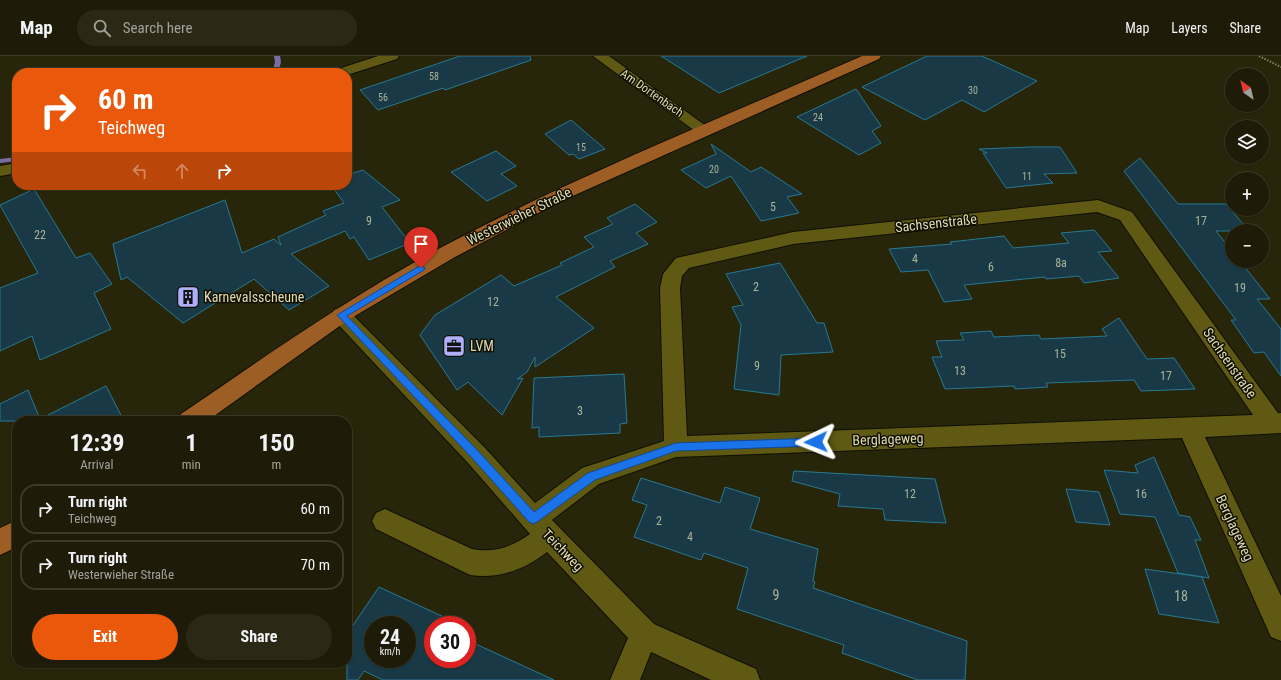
<!DOCTYPE html>
<html lang="en">
<head>
<meta charset="utf-8">
<style>
	:root { --surface:#1e1c08; --page:#2b2916; --text:#f1f3f6; --muted:#a1a19c; --line:#3c3a29; --accent:#ea580c }
	body { margin:0; font-family:"Roboto Condensed",sans-serif; background:var(--page); color:var(--text); height:100vh; display:flex; flex-direction:column; font-size:15px; white-space:nowrap }
	* { box-sizing:border-box; margin:0 }
	p { font-size:13px; color:var(--muted) }
	.icon { flex:none; width:22px; height:22px; fill:none; stroke:currentColor; stroke-width:2; stroke-linecap:round; stroke-linejoin:round }
	.map { position:relative; flex:1; overflow:hidden }
	.side { position:absolute; left:12px; top:360px; width:340px; height:252px; display:flex; flex-direction:column; background:var(--surface); border-radius:16px; box-shadow:0 1px 3px #0004,0 0 0 1px var(--line) }
	.side>* { flex:none }
	.guide { position:absolute; left:12px; top:12px; width:340px; height:122px; border-radius:16px; box-shadow:0 1px 3px #0004,0 0 0 1px var(--line); background:#ea580c; color:#fff; overflow:hidden }
	.needle { width:26px; rotate:326deg }
	.buttons { position:absolute; left:1225px; top:12px; display:grid; gap:8px }
	.buttons a { display:grid; place-items:center; width:44px; height:44px; border-radius:50%; background:var(--surface); box-shadow:0 1px 3px #0004,0 0 0 1px var(--line); font-size:20px }
	.speed { position:absolute; left:364px; top:560px; display:flex; gap:8px; font-size:20px; font-weight:700; text-align:center }
	.speed>* { display:grid; place-content:center; width:52px; height:52px; border-radius:50%; background:var(--surface); box-shadow:0 1px 3px #0004,0 0 0 1px var(--line); line-height:1 }
	.speed small { font-size:10px; font-weight:400 }
	.speed .limit { border:6px solid #d22; background:#fff; color:#111 }
	.pin { position:absolute; display:grid; place-items:center; width:34px; height:34px; color:#fff; margin:-41px -17px; border-radius:50% 50% 50% 0; rotate:-45deg; box-shadow:0 0 4px #0007 }
	.pin .icon { rotate:45deg }
	.me { position:absolute; width:44px; margin:-22px; rotate:268deg; stroke-linejoin:round; filter:drop-shadow(0 0 3px #0008) }
	.turn { display:flex; align-items:center; gap:14px; height:84px; padding:0 20px; font-size:18px }
	.turn .icon { width:52px; height:52px; stroke-width:2.5 }
	.turn b { display:block; font-size:28px; line-height:34px }
	.lanes { display:flex; align-items:center; height:38px; padding:0 20px; background:#0003; justify-content:center; gap:20px; direction:ltr }
	.lanes .off { opacity:.35 }
	.eta { display:flex; justify-content:space-evenly; align-items:center; height:68px; text-align:center }
	.eta b { font-size:24px; font-weight:700; line-height:28px }
	.action { display:flex; gap:8px; margin-top:auto; padding:8px 20px }
	.action a { flex:1; height:46px; border-radius:24px; background:var(--accent); color:#fff; font-size:16px; font-weight:700; line-height:46px; text-align:center }
	.action a+a { background:var(--page); color:var(--text) }
	ul { padding:0; list-style:none }
	li { display:flex; align-items:center; gap:12px; height:50px; margin:0 8px 6px; padding:0 12px; border:2px solid var(--line); border-radius:16px }
	li div { flex:1 }
	li b { display:block; font-size:15px }
	li em { font-style:normal }
	header { display:flex; align-items:center; gap:24px; box-sizing:border-box; height:56px; padding:0 20px; background:var(--surface); border-bottom:1px solid var(--line) }
	header strong { font-size:19px }
	nav { display:flex; gap:22px; margin-inline-start:auto; font-size:14px }
	.search { width:280px; height:36px; background:var(--page); display:flex; align-items:center; gap:10px; box-sizing:border-box; padding:0 14px; border-radius:22px; color:var(--muted); font-size:15px }
	.map>svg:first-child { display:block }
	.lines { fill:none; stroke-linecap:round; stroke-linejoin:round }
	.stream { fill:#776da4; fill-rule:evenodd }
	.building { fill:#183945; stroke:#277994; fill-rule:evenodd }
	.minor-casing { stroke:#110f00; stroke-width:2 }
	.major-casing { stroke:#110f00; stroke-width:2 }
	.path { stroke:#84815f; stroke-width:2; stroke-dasharray:1.5 1.5; stroke-linecap:butt }
	.minor { fill:#5f5914; fill-rule:evenodd }
	.major { fill:#9d5e26; fill-rule:evenodd }
	.route { fill:#1a73e8; stroke:#114b97 }
	.labels { text-anchor:middle; stroke-width:3; stroke-linejoin:round; paint-order:stroke }
	.far-number-label { font-size:10px; fill:#adb398 }
	.far-street-label { font-size:12px; fill:#dfdcb3; stroke:#110f00 }
	.number-label { font-size:12px; fill:#adb398 }
	.street-label { font-size:14px; fill:#dfdcb3; stroke:#110f00 }
	.poi-label { font-size:14px; fill:#dfdcb3; stroke:#110f00; text-anchor:start }
	.near-number-label { font-size:14px; fill:#adb398 }
</style>
</head>
<body>
<header>
<strong>Map</strong>
<div class="search"><svg class="icon" aria-label="search" viewBox="0 0 24 24"><circle cx="10" cy="10" r="6"/><path d="M15 15l6 6"/></svg>Search here</div>
<nav><a>Map</a><a>Layers</a><a>Share</a></nav>
</header>
<div class="map">
<svg width="1281" height="624" viewBox="0 0 1281 624">
	<rect width="100%" height="100%" fill="#28260a"/>
	<g class="lines">
		<g class="stream">
			<polygon points="274,0 280,0 281,6 278,17 272,17 275,6"/>
			<polygon points="17,101 17,105 0,107 0,103"/>
		</g>
	</g>
	<g class="building">
		<polygon points="460,0 530,0 531,4 445,34 443,32 378,54 360,34"/>
		<polygon points="661,0 807,0 719,37"/>
		<polygon points="927,0 982,0 1037,25 984,56 962,44 925,64 862,31"/>
		<polygon points="856,33 881,70 872,75 881,87 859,99 797,61"/>
		<polygon points="571,64 605,93 579,103 573,98 569,99 545,78"/>
		<polygon points="711,88 751,116 761,111 802,138 787,141 799,157 761,165 731,120 706,132 681,114 716,98"/>
		<polygon points="1031,91 1060,91 1077,117 1044,118 1053,127 1006,132 983,97 987,97 979,93"/>
		<polygon points="496,95 516,110 501,118 517,130 487,145 451,116"/>
		<polygon points="1140,102 1178,148 1226,148 1249,175 1216,175 1232,195 1232,205 1240,205 1270,243 1257,243 1281,273 1281,320 1264,296 1254,297 1231,264 1236,264 1124,115"/>
		<polygon points="363,114 400,144 382,151 410,187 369,204 354,181 350,183 345,175 291,198 329,230 289,254 254,223 183,267 127,221 121,224 113,188 225,144 242,197 274,183 281,189 278,181 326,159 323,155 344,147 331,129 347,129 347,119"/>
		<polygon points="34,133 76,202 90,197 112,228 94,237 111,273 40,304 32,280 0,295 0,232 38,217 0,149"/>
		<polygon points="635,148 657,166 636,177 648,188 610,205 615,211 556,241 594,272 535,311 535,301 527,316 517,323 523,322 502,359 468,326 457,334 420,279 435,259 501,219 514,230 562,209 560,207 594,191 584,181 613,168 607,162"/>
		<polygon points="1094,174 1112,195 1098,196 1119,222 1084,227 1079,220 1046,223 1045,221 964,229 972,243 944,246 928,214 901,216 889,193 952,188 950,186 1004,180 1013,192 1069,187 1061,177"/>
		<polygon points="780,207 817,267 824,267 833,296 781,299 779,339 734,333 741,269 732,251 743,249 726,218"/>
		<polygon points="1119,262 1147,303 1174,302 1195,333 1141,335 1134,324 1046,327 1048,331 1015,333 1014,330 945,333 932,301 942,301 936,285 964,284 960,277 991,275 994,281 1039,279 1041,283 1107,280 1102,273"/>
		<polygon points="624,318 627,367 620,368 620,377 539,381 539,371 532,372 534,322"/>
		<polygon points="106,330 124,365 0,365 0,348 28,334 40,363"/>
		<polygon points="1154,401 1179,459 1190,461 1201,484 1195,484 1209,522 1178,517 1155,461 1120,458 1104,414 1138,417 1135,409"/>
		<polygon points="794,415 935,423 946,467 885,464 883,453 838,450 840,438 792,425"/>
		<polygon points="641,422 720,447 725,431 760,442 750,473 818,493 813,525 815,526 813,532 967,585 965,624 918,624 842,597 844,589 737,553 748,512 704,497 701,504 634,481 647,449 632,444"/>
		<polygon points="1066,433 1099,436 1110,469 1076,466"/>
		<polygon points="1145,513 1202,521 1219,567 1159,558"/>
		<path d="M379,531l82,38h-28v34h34v-19l87,40h-171l-19,-9 -6,9h-11v-46zM373,569h34v34h-34z"/>
	</g>
	<g class="lines">
		<g class="minor-casing">
			<g id="minor">
				<polygon points="378,0 399,0 397,3 347,19 347,17 333,17 335,14"/>
				<polygon points="593,0 609,0 713,75 711,78 705,80 699,78"/>
				<polygon points="17,107 17,117 0,120 0,110"/>
				<path d="M1098,144l34,12 146,201h3v20l-76,4 76,159v45l-10,-4 -89,-199 -506,19 -77,27 -47,36 102,104 102,45 4,11h-49l-60,-28 -11,28h-30l18,-42 -81,-86c-23,18 -48,27 -77,23l-94,-46 -4,-8 4,-8 9,-4 87,40c23,4 39,-2 58,-15l-62,-71 -134,-143 -3,-5 3,-5 7,-3 7,3 138,139 49,54 47,-35 82,-27 -4,-153 3,-14 13,-16 117,-26zM1097,156l23,8 133,195 -566,21 -7,-148 2,-12 7,-8 104,-24z"/>
			</g>
		</g>
		<g class="major-casing">
			<g id="major">
				<path d="M862,0h19l-2,3 -322,144 -102,54 -107,63 -141,101h-30l4,-7c85,-58 170,-118 261,-167 136,-72 280,-129 420,-191z"/>
				<polygon points="17,464 17,491 0,499 0,472"/>
			</g>
		</g>
		<polyline class="path" points="1259,0 1281,11"/>
		<use href="#minor" class="minor"/>
		<use href="#major" class="major"/>
	</g>
	<polygon class="route" points="421,209 425,212 424,214 347,260 480,397 534,456 588,417 676,387 816,382 821,386 816,390 676,395 595,424 537,466 533,468 529,466 473,403 337,259"/>
	<defs>
		<g id="building-square" transform="scale(1.15)"><rect x="-9" y="-9" width="18" height="18" rx="4" fill="#afaefa" stroke="#110f00"/><path d="M-4-6H4V6H1V3H-1V6H-4ZM-2.5-4.3h1.7v1.8h-1.7ZM.8-4.3h1.7v1.8H.8ZM-2.5-1h1.7V.8h-1.7ZM.8-1h1.7V.8H.8Z" fill="#111"/></g>
		<g id="office-square" transform="scale(1.15)"><rect x="-9" y="-9" width="18" height="18" rx="4" fill="#afaefa" stroke="#110f00"/><path d="M-6-3h4V-5.5h4V-3h4V5H-6ZM-1-4.5V-3h2v-1.5ZM-6 0V1H6V0Z" fill="#111"/></g>
	</defs>
	<g fill-rule="evenodd">
		<use href="#building-square" x="188" y="241"/>
		<use href="#office-square" x="454" y="290"/>
	</g>
	<g class="labels">
		<g class="far-number-label">
			<text x="434" y="24">58</text>
			<text x="973" y="38">30</text>
			<text x="383" y="45">56</text>
			<text x="818" y="65">24</text>
			<text x="581" y="95">15</text>
			<text x="714" y="117">20</text>
			<text x="1027" y="124">11</text>
		</g>
		<g class="far-street-label">
			<text transform="translate(652 37) rotate(35)" y="4">Am Dortenbach</text>
		</g>
		<g class="number-label">
			<text x="773" y="155">5</text>
			<text x="369" y="169">9</text>
			<text x="1201" y="169">17</text>
			<text x="40" y="183">22</text>
			<text x="915" y="207">4</text>
			<text x="1061" y="211">8a</text>
			<text x="991" y="215">6</text>
			<text x="756" y="235">2</text>
			<text x="1240" y="236">19</text>
			<text x="493" y="250">12</text>
			<text x="1060" y="302">15</text>
			<text x="757" y="314">9</text>
			<text x="960" y="319">13</text>
			<text x="1166" y="324">17</text>
			<text x="580" y="359">3</text>
			<text x="910" y="442">12</text>
			<text x="1141" y="442">16</text>
			<text x="659" y="469">2</text>
			<text x="690" y="485">4</text>
		</g>
		<g class="street-label">
			<text transform="translate(519 160) rotate(-26)" y="5">Westerwieher Straße</text>
			<text transform="translate(936 167) rotate(-6)" y="5">Sachsenstraße</text>
			<text transform="translate(1230 307) rotate(55)" y="5">Sachsenstraße</text>
			<text transform="translate(888 383) rotate(-2)" y="5">Berglageweg</text>
			<text transform="translate(1235 472) rotate(65)" y="5">Berglageweg</text>
			<text transform="translate(563 494) rotate(46)" y="5">Teichweg</text>
		</g>
		<g class="poi-label">
			<text x="204" y="246">Karnevalsscheune</text>
			<text x="470" y="295">LVM</text>
		</g>
		<g class="near-number-label">
			<text x="776" y="544">9</text>
			<text x="1181" y="545">18</text>
		</g>
	</g>
</svg>
<div class="buttons">
<a><svg class="needle" viewBox="-14 -14 28 28"><path d="M0-13l5 13h-10z" fill="#e53935"/><path d="M0 13l5-13h-10z" fill="#a1a19c"/></svg></a>
<a><svg class="icon" aria-label="layers" viewBox="0 0 24 24"><path d="M12 4l9 5-9 5-9-5zM3 14l9 5 9-5"/></svg></a>
<a>+</a>
<a>−</a>
</div>
<div class="speed"><div>24<small>km/h</small></div><div class="limit">30</div></div>
<div class="pin" style="left:421px;top:212px;background:#d93025"><svg class="icon" aria-label="arrive" viewBox="0 0 24 24"><path d="M6 21V4h12l-3 4 3 4H6"/></svg></div>
<svg class="me" style="left:816px;top:386px" viewBox="-20 -20 40 40"><path d="M0-17L14 15 0 8-14 15z" fill="#1a73e8" stroke="#fff" stroke-width="4"/></svg>
<div class="guide">
<div class="turn"><svg class="icon" aria-label="right" viewBox="0 0 24 24"><path d="M7 20v-9h11M14 6l5 5-5 5"/></svg><div><b>60 m</b>Teichweg</div></div>
<div class="lanes"><svg class="icon off" aria-label="left" viewBox="0 0 24 24"><path d="M17 20v-9H6M10 6l-5 5 5 5"/></svg><svg class="icon off" aria-label="ahead" viewBox="0 0 24 24"><path d="M12 20V5M6 11l6-6 6 6"/></svg><svg class="icon" aria-label="right" viewBox="0 0 24 24"><path d="M7 20v-9h11M14 6l5 5-5 5"/></svg></div>
</div>
<section class="side">
<div class="eta">
<div><b>12:39</b><p>Arrival</p></div>
<div><b>1</b><p>min</p></div>
<div><b>150</b><p>m</p></div>
</div>
<ul>
<li><svg class="icon" aria-label="right" viewBox="0 0 24 24"><path d="M7 20v-9h11M14 6l5 5-5 5"/></svg><div><b>Turn right</b><p>Teichweg</p></div><em>60 m</em></li>
<li><svg class="icon" aria-label="right" viewBox="0 0 24 24"><path d="M7 20v-9h11M14 6l5 5-5 5"/></svg><div><b>Turn right</b><p>Westerwieher Straße</p></div><em>70 m</em></li>
</ul>
<div class="action"><a>Exit</a><a>Share</a></div>
</section>
</div>
</body>
</html>
